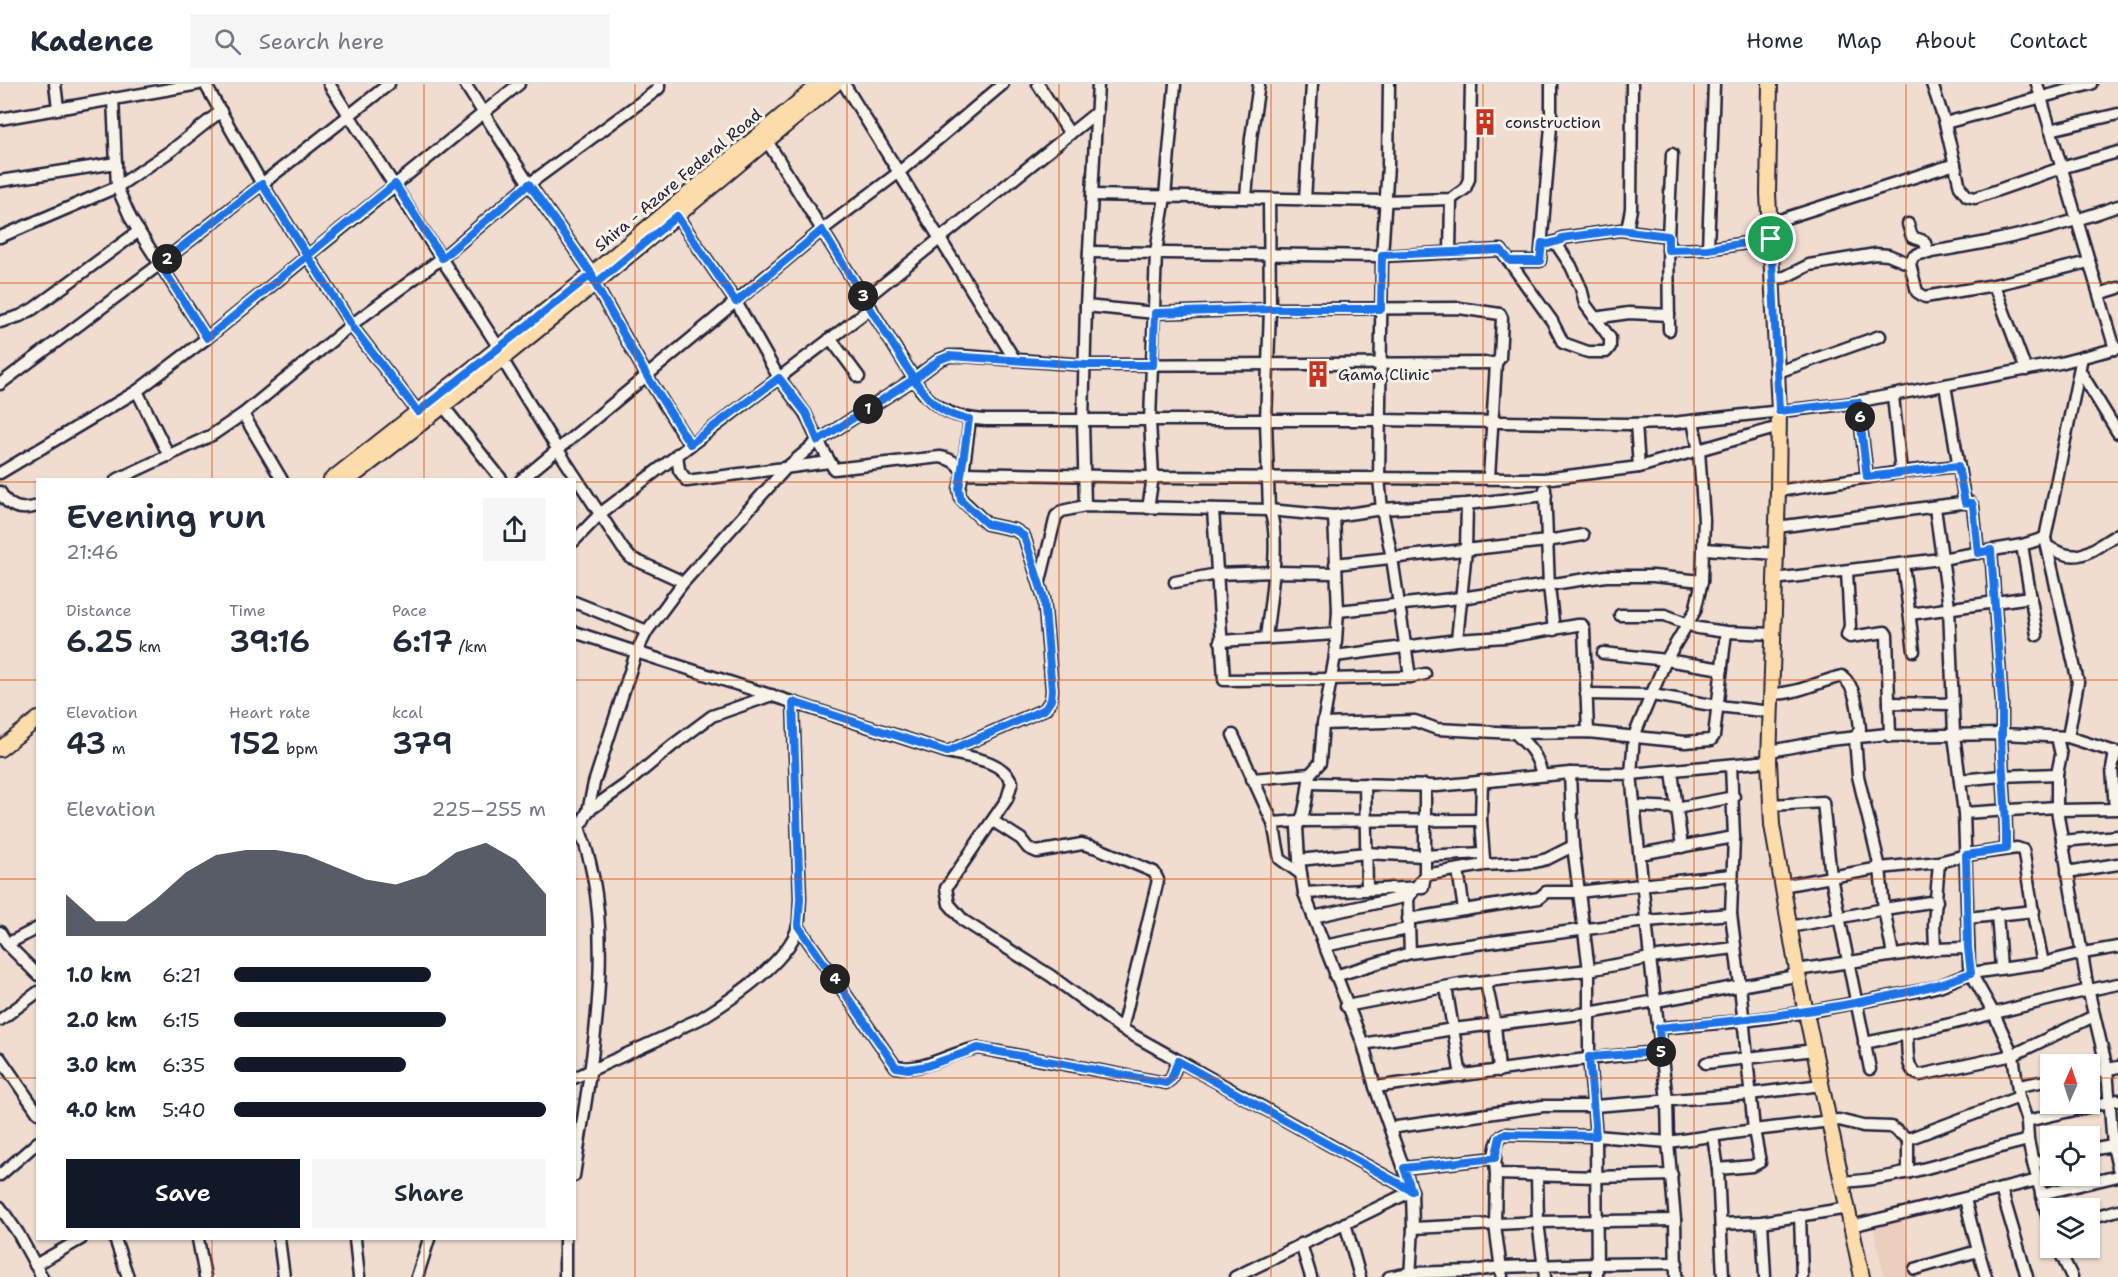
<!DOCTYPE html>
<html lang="en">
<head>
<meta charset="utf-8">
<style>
  :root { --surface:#fff; --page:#f6f6f7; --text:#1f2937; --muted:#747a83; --line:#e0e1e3; --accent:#111827 }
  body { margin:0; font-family:"Shantell Sans",sans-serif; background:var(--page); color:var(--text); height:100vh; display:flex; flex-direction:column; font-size:22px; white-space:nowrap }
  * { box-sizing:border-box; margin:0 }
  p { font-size:20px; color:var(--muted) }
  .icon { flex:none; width:33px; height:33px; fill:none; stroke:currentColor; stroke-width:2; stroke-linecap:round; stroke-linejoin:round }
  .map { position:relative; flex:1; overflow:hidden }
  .details { position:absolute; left:36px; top:394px; width:540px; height:762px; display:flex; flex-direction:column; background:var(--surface); border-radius:0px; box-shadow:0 2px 4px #0004 }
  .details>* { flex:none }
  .needle { width:39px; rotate:3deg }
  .tools { position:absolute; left:2040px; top:970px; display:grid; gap:12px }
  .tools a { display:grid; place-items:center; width:60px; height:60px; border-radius:0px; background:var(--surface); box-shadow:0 2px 4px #0004; font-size:30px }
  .pin { position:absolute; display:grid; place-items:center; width:51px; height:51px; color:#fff; margin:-26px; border:3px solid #fff; border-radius:50%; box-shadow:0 2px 6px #0007 }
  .km { position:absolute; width:30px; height:30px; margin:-15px; border-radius:50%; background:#222; color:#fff; font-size:16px; line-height:30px; text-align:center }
  .round { display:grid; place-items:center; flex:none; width:63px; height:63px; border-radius:0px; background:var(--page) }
  .overview { display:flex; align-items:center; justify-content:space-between; height:102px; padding:0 30px }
  h1 { font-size:33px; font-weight:600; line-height:45px }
  .stats { display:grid; grid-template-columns:repeat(3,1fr); gap:9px; height:102px; padding:6px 30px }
  .stats div { display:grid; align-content:center }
  .stats b { font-size:30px; font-weight:600 }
  .stats small { font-size:16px; font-weight:400 }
  .stats p { font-size:16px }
  .chart { height:168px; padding:12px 30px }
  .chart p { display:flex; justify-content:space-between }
  .chart svg { width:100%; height:108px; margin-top:6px; fill:var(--accent); opacity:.7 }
  .primary-button { display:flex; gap:12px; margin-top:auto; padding:12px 30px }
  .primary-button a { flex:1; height:69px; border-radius:0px; background:var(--accent); color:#fff; font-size:24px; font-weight:600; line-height:69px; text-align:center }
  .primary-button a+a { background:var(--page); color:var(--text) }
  ul { padding:0 30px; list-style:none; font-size:20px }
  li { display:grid; grid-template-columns:96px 72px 1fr; align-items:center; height:45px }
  li i { height:15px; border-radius:8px; background:var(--accent) }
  header { display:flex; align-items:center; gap:36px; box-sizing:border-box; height:84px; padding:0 30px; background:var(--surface); border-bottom:2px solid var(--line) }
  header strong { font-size:28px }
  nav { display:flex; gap:33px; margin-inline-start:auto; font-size:21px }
  .search { width:420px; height:54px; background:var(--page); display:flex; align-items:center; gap:15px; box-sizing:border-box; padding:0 21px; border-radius:0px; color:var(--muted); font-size:22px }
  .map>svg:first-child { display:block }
  .built { fill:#eccebf }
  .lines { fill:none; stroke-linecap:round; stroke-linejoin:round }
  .minor-casing { stroke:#22223b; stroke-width:15 }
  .major-casing { stroke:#22223b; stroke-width:18 }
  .minor { stroke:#f7f3e8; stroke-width:10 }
  .major { stroke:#fddcac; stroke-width:14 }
  .route-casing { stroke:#fff; stroke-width:12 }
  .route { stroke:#1a73e8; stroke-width:8 }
  .grid { fill:none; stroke:#d45411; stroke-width:1.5; stroke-opacity:0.55 }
  .labels { text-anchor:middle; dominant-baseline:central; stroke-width:6; stroke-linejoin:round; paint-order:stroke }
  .poi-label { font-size:16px; fill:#22223b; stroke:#f7f3e8; text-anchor:start }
  .street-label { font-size:16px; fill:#22223b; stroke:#f7f3e8 }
</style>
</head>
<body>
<header>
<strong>Kadence</strong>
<div class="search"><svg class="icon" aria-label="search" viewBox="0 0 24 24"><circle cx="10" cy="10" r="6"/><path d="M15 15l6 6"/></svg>Search here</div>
<nav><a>Home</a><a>Map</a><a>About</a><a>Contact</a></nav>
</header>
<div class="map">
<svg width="2118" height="1193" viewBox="0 0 2118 1193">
  <rect width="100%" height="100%" fill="#f0ddd0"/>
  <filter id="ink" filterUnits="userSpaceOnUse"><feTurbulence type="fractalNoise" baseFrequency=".0167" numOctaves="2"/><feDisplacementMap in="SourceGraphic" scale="12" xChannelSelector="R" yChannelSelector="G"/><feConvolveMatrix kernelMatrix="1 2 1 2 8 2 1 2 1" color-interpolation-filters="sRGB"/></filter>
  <g filter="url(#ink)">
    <!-- built -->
    <polygon class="built" points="1903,1134 1915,1193 1884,1193 1873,1141"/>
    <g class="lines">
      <defs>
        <g id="minor">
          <polyline points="55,0 58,24"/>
          <polyline points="205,0 262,100 354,245 418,328"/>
          <polyline points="329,0 499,264"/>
          <polyline points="465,0 529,100 592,190 595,200 647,292 689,360"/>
          <polyline points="844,0 1015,276"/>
          <polyline points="1038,0 1070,50"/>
          <polyline points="1389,0 1388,81 1382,172 1379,394 1382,425 1392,474 1410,593"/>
          <polyline points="1932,0 1945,39 1960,103 1967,112 1975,114 2061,84 2118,68"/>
          <polyline points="2037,0 2115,265"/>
          <polyline points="113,14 117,103 131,135 207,254"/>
          <polyline points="0,35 199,0"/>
          <polyline points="1945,39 2091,0"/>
          <polyline points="2050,46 2118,30"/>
          <path d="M767,57l154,249c17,22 37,28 64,30h395l247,4 45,-1 173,-19 215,-41 58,-15"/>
          <polyline points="0,97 116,79"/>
          <polyline points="1092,111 1384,117 1451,115 1465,105 1469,95 1471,0"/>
          <polyline points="1246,113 1251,54 1259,0"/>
          <polyline points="1305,116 1312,0"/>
          <path d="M677,132l59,86 43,76 26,35 13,28 16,28 106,-12c11,2 18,6 23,16l7,-54"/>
          <polyline points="1770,139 1955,80"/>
          <polyline points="1908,140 1912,153 1924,157 1929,169"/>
          <polyline points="1627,146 1631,125 1632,0"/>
          <polyline points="0,153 117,103 172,66 221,27"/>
          <polyline points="1549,160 1562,156 1562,154 1620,146 1668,152"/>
          <polyline points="1708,165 1714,0"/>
          <polyline points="1668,166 1708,165 1771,155"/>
          <polyline points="1089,168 1382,172 1501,166 1552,237 1563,259 1588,268 1606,268 1610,263 1610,254 1585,220 1581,204 1571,182 1555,158"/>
          <polyline points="1450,169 1451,115"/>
          <polyline points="1510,177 1540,177 1551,42 1551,0"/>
          <path d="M2089,178l-95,23 -69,12 -8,-5 -7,-28 3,-7 5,-3c68,-10 135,-24 200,-48"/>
          <polyline points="1773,194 1785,193 1809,181 1876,170 1888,171 1910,180"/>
          <polyline points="1994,201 2026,286"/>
          <polyline points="2099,210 2118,204"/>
          <polyline points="865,215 1097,28"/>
          <polyline points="1086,222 1155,229 1270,225 1459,224 1500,230 1502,234 1500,274 1496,279 1489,394"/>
          <polyline points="1594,234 1629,229 1669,231"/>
          <polyline points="0,238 20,232 33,225 139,147"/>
          <polyline points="1669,246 1668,152 1672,70"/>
          <polyline points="830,254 859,293"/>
          <polyline points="502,275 558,366 623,465 631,474 677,495"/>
          <polyline points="2080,287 2118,349"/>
          <polyline points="1778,288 1880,252"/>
          <polyline points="0,300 160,180 389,0"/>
          <polyline points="1945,301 1965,419"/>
          <polyline points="137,307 169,372"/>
          <polyline points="1893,312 1901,388"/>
          <polyline points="1858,318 1867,393"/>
          <polyline points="444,323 502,396"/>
          <polyline points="243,330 282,396"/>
          <polyline points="1636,340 1639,383"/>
          <polyline points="677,370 679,386 687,397 829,378"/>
          <polyline points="0,389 137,307 207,254 519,0"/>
          <polyline points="116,396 212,351 243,330 351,241 442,174 529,100 653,9 659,4 659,0"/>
          <polyline points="521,396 822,146 898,89 1003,0"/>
          <polyline points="1545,405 1549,502 1554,546"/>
          <polyline points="1778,407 1901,388 1958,382"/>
          <path d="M0,408c9,16 20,19 38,14"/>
          <polyline points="1085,422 1083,336 1086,222 1098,0"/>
          <polyline points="1148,424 1153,393 1150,337 1156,168 1165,113 1175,0"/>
          <polyline points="1935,424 1949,523 1954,651 1964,729 1969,881 1971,889 1994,930 2013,971 2019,1013 2027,1037 2028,1056 2033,1079 2050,1142"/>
          <polyline points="1213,425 1224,596 1330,595 1410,593 1425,590"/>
          <polyline points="1334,432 1338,527 1335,572 1323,640 1320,679 1310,690 1306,718 1303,731 1297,743 1299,776 1304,809 1363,960 1375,1003 1412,1107 1413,1144 1410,1193"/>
          <polyline points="1777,443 1969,418 1973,422 1978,469"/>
          <polyline points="574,457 601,429 871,224"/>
          <polyline points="2022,461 2037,551"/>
          <path d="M2047,462c32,20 42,5 71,-12"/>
          <polyline points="1705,465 1776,470"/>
          <polyline points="1991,466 2002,619 2002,651"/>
          <polyline points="1335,480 1547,457 1583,451"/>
          <polyline points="1903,480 1914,567"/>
          <polyline points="1847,488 1850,542 1847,551 1850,553 1885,548 1887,551 1890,652"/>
          <polyline points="1774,495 1941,475 2022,461 2045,454"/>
          <polyline points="1040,497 1056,432 1062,427 1085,422 1269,426 1334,432 1382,425 1467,420 1546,411"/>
          <polyline points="1175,498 1217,490 1274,488 1335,489"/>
          <polyline points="574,518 647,547"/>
          <polyline points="1338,527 1461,514 1606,492 1653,492 1702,497"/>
          <polyline points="1910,530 2031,513"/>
          <polyline points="1620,531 1665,531 1698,544 1726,548 1773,550"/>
          <path d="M574,548l373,120c24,6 53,7 65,30l-5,17 -61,89 3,16 15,17 87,55 71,53 290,162"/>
          <path d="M1266,554c3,-28 16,-105 3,-128l-3,-89 4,-112 -1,-110"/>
          <polyline points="1457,556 1466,466 1467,420"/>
          <polyline points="1220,557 1336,550"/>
          <polyline points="1603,569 1666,576 1722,585"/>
          <polyline points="1335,572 1457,556 1506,553 1577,541 1582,541 1584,545 1588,648"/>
          <polyline points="1586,610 1652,611 1718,622 1771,628"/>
          <path d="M1771,610c26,0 46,-12 71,-18 15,12 16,36 18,53l-5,9 3,38 22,92 4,41 9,46"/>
          <polyline points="1889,619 1952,620"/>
          <polyline points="1323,640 1415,637 1437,645 1515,649 1588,648 1685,658 1711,656 1714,652 1726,548"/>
          <path d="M1515,649c15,14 22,21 27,42"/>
          <path d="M2001,650c1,39 6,77 5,115"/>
          <polyline points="1233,651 1273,739 1280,775 1301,790"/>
          <polyline points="2057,653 2061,671 2057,690 2057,726 2088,905 2107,985 2113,1062 2118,1084"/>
          <polyline points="2068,653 2118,669"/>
          <polyline points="1770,667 1829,656 1888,650 1890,652 2001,650 2068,653 2078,598 2045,454 2082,273"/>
          <polyline points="947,668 1045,625 1051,616 1052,606 1044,514 1024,452 1015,446 987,440 961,415 959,405 963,389 1153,393 1544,395 1639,383 1779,343"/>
          <polyline points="2115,668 2112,685 2115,725"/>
          <polyline points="1672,687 1682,763"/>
          <polyline points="1570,689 1573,762 1589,886 1589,973 1596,1052 1597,1193"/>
          <polyline points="1252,695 1310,690"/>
          <polyline points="1960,696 2002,692 2057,690"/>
          <polyline points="1482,697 1481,736 1484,775"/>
          <polyline points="1309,699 1437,702 1570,689 1631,690 1769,677"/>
          <polyline points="1365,700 1367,805"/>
          <polyline points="1770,721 1823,718 1831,793 1870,985"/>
          <polyline points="1635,722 1676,724 1734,713"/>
          <polyline points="2057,726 2118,725"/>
          <polyline points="588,727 625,701 673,661 712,632 772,611"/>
          <polyline points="1964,729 2057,723"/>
          <path d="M574,733c49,101 16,252 0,359"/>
          <polyline points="993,737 1021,755 1028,764 1037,768 1082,760 1097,764 1154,788 1158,796 1122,945"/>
          <polyline points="1273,739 1298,737 1481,736"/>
          <polyline points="574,755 588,727 594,699 636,569 647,547 682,500 786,384 818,357 914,295 939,276 949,272 963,272 1086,281 1496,279"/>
          <polyline points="2062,757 2118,752"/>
          <polyline points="1640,770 1734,753"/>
          <polyline points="1299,776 1366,769 1423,772 1483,769"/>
          <polyline points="1458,786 1464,826"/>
          <polyline points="2067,788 2118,780"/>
          <polyline points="1782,802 1880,784 1939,778 1966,771 2017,764 2023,766 2024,770 2034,835 2043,879"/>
          <polyline points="1391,804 1408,814 1425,791 1484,781 1535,778 1547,775 1573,762"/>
          <polyline points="1304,809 1423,803 1425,791 1425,701"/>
          <polyline points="1997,830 2001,884"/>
          <polyline points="1313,833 1408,812"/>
          <polyline points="1967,834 2034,827"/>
          <polyline points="1408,835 1539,814 1546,808 1578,808 1731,791"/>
          <path d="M798,842l98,141c30,5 53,-15 82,-19l188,35 5,-4 7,-18"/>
          <polyline points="1790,843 1884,825 1937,817"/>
          <polyline points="0,848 7,860 38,891"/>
          <polyline points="7,860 38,844"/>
          <polyline points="1324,862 1408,845"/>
          <polyline points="1935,865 1934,840 1939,778"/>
          <polyline points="1410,869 1646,837 1731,830"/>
          <polyline points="1335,892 1410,869 1408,814"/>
          <polyline points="1486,899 1495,940 1499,987"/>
          <polyline points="1446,903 1461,992"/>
          <polyline points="1346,922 1460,900 1589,886 1650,874 1735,864"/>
          <polyline points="0,936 38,908"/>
          <polyline points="1659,944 1743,937 1806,928 1923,906 1939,902 1971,889 2043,879 2083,869 2118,863"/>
          <path d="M1907,951c1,13 -2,37 13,40l93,-20 81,-39"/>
          <path d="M1864,959c86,-16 169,-42 254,-59"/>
          <polyline points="1363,960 1453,945 1589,929 1790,893 1797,886 1935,865 1968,864"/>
          <polyline points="0,974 38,1029"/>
          <polyline points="1706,979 1814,966"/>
          <polyline points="2090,989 2118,983"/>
          <path d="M574,994l101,-46c8,-8 19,-9 28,-15 29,-18 87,-57 95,-91 2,-8 1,-19 2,-27l-7,-197"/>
          <polyline points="2019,1002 2050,996"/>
          <path d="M1375,1003c95,-12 190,-28 286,-35"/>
          <polyline points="2027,1037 2118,1016"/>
          <polyline points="1390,1044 1543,1022 1594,1022 1750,1010 1821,1001"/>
          <polyline points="1713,1052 1718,1085 1723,1193"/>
          <polyline points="1908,1055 2019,1013"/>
          <polyline points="1908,1055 1908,1089"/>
          <polyline points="2090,1066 2118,1061"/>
          <polyline points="2033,1079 2050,1075"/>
          <polyline points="1404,1084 1495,1074"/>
          <polyline points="1718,1085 1752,1082 1760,1078 1754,1046 1740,901 1731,830 1734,753 1731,681"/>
          <polyline points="1496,1090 1495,1141 1502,1193"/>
          <polyline points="0,1091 38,1058"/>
          <polyline points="1537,1091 1538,1138 1545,1193"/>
          <path d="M1672,1091l-76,2 -100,-3c-1,-13 -4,-31 8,-40l92,2 72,6 86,-12 85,-10 24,6 28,1 17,12"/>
          <path d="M1842,1098c64,-3 124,-27 186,-42"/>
          <polyline points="2001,1105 2027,1193"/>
          <polyline points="2041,1110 2118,1092"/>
          <polyline points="1965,1115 1976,1159 1986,1193"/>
          <polyline points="0,1123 18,1149 42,1193"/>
          <polyline points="1800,1131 1802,1193"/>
          <polyline points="2090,1134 2118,1126"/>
          <polyline points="1762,1138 1765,1193"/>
          <polyline points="1345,1139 1360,1193"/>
          <polyline points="1721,1140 1762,1138 1848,1124"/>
          <polyline points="1851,1142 2038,1096"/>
          <polyline points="1413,1144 1538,1138 1675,1136"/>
          <polyline points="115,1155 128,1193"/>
          <polyline points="198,1155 205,1193"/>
          <polyline points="279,1155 284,1193"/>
          <polyline points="355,1155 359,1193"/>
          <polyline points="1301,1160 1311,1193"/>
          <polyline points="2058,1164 2072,1193"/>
          <polyline points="35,1181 81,1155"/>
          <polyline points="1915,1185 1978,1167"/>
          <polyline points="417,1193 429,1155"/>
          <polyline points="565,1193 565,1155"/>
          <polyline points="1235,1193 1412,1107"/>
          <polyline points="1389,1193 1410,1189 1473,1187 1500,1183 1597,1180 1677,1179"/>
          <polyline points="1676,1193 1675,1136 1668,1058 1667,1016 1650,874 1631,690 1634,652 1666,576 1695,527 1702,497 1704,436 1699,367 1693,337"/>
        </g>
        <g id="major">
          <polyline points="1770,0 1768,109 1779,327 1778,407 1769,677 1772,741 1797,886 1862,1193"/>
          <polyline points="331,396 592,190 820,0"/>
          <path d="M348,396c166,-127 326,-262 487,-396"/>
          <polyline points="0,665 38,635"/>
        </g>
      </defs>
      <!-- minor casing -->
      <use href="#minor" class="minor-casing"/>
      <!-- major casing -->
      <use href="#major" class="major-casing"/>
      <!-- minor -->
      <use href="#minor" class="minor"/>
      <!-- major -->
      <use href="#major" class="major"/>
    </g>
  </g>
  <g class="lines" filter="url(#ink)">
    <defs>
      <path id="route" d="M1771,155l-63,10 -40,1v-14l-48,-6 -58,8v2l-14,4 -6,-1 -2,18h-30l-9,-11 -119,5 -1,54h-111l-115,4 -2,52h-67l-137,-9 -10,4 -25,19 -96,62 -12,-28 -27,-35 -89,66 -43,-68 -52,-92 -3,-10 -174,138 -64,-83 -92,-145 -102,80 47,74 188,-154 47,74 87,-74 63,90 3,10 82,-68 59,86 86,-72 92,149c14,22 29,37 55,40l-10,70 2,11 26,24 28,6 9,6 20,62 8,92 -1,10 -6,9 -98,43 -154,-50 7,197 -2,27 98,141 12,2 19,-3 51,-18 188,35 5,-4 7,-18 234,130 -8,-23 91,-10 5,-21 4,-3 92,2 -7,-79 72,-5 -2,-24c68,-6 134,-13 201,-26 41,-8 73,-14 111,-29l-3,-25 -2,-93 40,-6c1,-38 -4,-76 -5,-115l1,1v-32l-11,-153 -13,3 -5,-47 -1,-3h-7l-7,-37 -91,11 -9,-75 -79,9 -8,-172"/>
    </defs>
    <!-- route casing -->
    <use href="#route" class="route-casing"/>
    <!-- route -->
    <use href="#route" class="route"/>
  </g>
  <!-- grid -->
  <path class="grid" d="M212,0v396M424,0v396M635,0v1193M847,0v1193M1059,0v1193M1271,0v1193M1483,0v1193M1694,0v1193M1906,0v1193M0,199h2118M0,398h38M574,398h1544M0,596h38M574,596h1544M0,795h38M574,795h1544M0,994h38M574,994h1476M2090,994h28M212,1155v38M424,1155v38"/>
  <!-- icons -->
  <defs>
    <symbol id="building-bare" viewBox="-9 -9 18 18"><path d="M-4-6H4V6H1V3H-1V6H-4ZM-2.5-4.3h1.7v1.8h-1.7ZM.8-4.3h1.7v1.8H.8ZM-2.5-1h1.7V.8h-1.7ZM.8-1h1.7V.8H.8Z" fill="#c8321e" stroke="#f7f3e8" stroke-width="2.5" paint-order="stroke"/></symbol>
  </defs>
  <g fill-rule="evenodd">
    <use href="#building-bare" x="1466" y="19" width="38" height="38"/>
    <use href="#building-bare" x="1299" y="271" width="38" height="38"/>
  </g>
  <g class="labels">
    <!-- poi labels -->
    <g class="poi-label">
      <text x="1505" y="38">construction</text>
      <text x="1338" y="290">Gama Clinic</text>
    </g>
    <!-- street labels -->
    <g class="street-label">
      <text transform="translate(678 96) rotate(-40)">Shira - Azare Federal Road</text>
    </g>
  </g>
</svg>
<div class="tools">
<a><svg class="needle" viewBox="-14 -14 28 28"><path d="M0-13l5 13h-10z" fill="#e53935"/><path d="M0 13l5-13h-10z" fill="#747a83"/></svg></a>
<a><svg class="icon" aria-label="locate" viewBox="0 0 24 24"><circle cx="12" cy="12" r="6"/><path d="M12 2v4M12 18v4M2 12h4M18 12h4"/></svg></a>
<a><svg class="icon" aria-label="layers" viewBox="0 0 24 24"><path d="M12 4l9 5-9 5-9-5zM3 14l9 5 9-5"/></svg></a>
</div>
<div class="pin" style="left:1771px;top:155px;background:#1e9e55"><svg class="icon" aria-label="arrive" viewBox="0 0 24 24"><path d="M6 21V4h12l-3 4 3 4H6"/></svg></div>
<b class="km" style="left:868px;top:325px">1</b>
<b class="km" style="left:167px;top:175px">2</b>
<b class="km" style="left:863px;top:212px">3</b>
<b class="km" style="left:835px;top:895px">4</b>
<b class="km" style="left:1661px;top:968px">5</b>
<b class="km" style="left:1860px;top:333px">6</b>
<section class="details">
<div class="overview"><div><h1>Evening run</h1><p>21:46</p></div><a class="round"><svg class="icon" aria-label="share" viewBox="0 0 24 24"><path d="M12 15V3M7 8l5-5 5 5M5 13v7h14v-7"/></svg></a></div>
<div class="stats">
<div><p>Distance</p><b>6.25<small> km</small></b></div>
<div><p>Time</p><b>39:16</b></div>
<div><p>Pace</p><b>6:17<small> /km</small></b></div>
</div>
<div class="stats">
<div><p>Elevation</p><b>43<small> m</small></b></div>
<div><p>Heart rate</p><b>152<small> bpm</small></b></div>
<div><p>kcal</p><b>379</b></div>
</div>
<div class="chart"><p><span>Elevation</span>225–255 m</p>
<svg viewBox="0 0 160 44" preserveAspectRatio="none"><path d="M0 44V27L10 38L20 38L30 29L40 18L50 11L60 9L70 9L80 11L90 16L100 21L110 23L120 19L130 10L140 6L150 13L160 27V44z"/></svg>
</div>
<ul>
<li><b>1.0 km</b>6:21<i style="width:63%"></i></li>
<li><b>2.0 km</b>6:15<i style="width:68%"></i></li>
<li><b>3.0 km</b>6:35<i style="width:55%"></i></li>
<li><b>4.0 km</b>5:40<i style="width:100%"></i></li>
</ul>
<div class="primary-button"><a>Save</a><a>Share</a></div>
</section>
</div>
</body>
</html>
